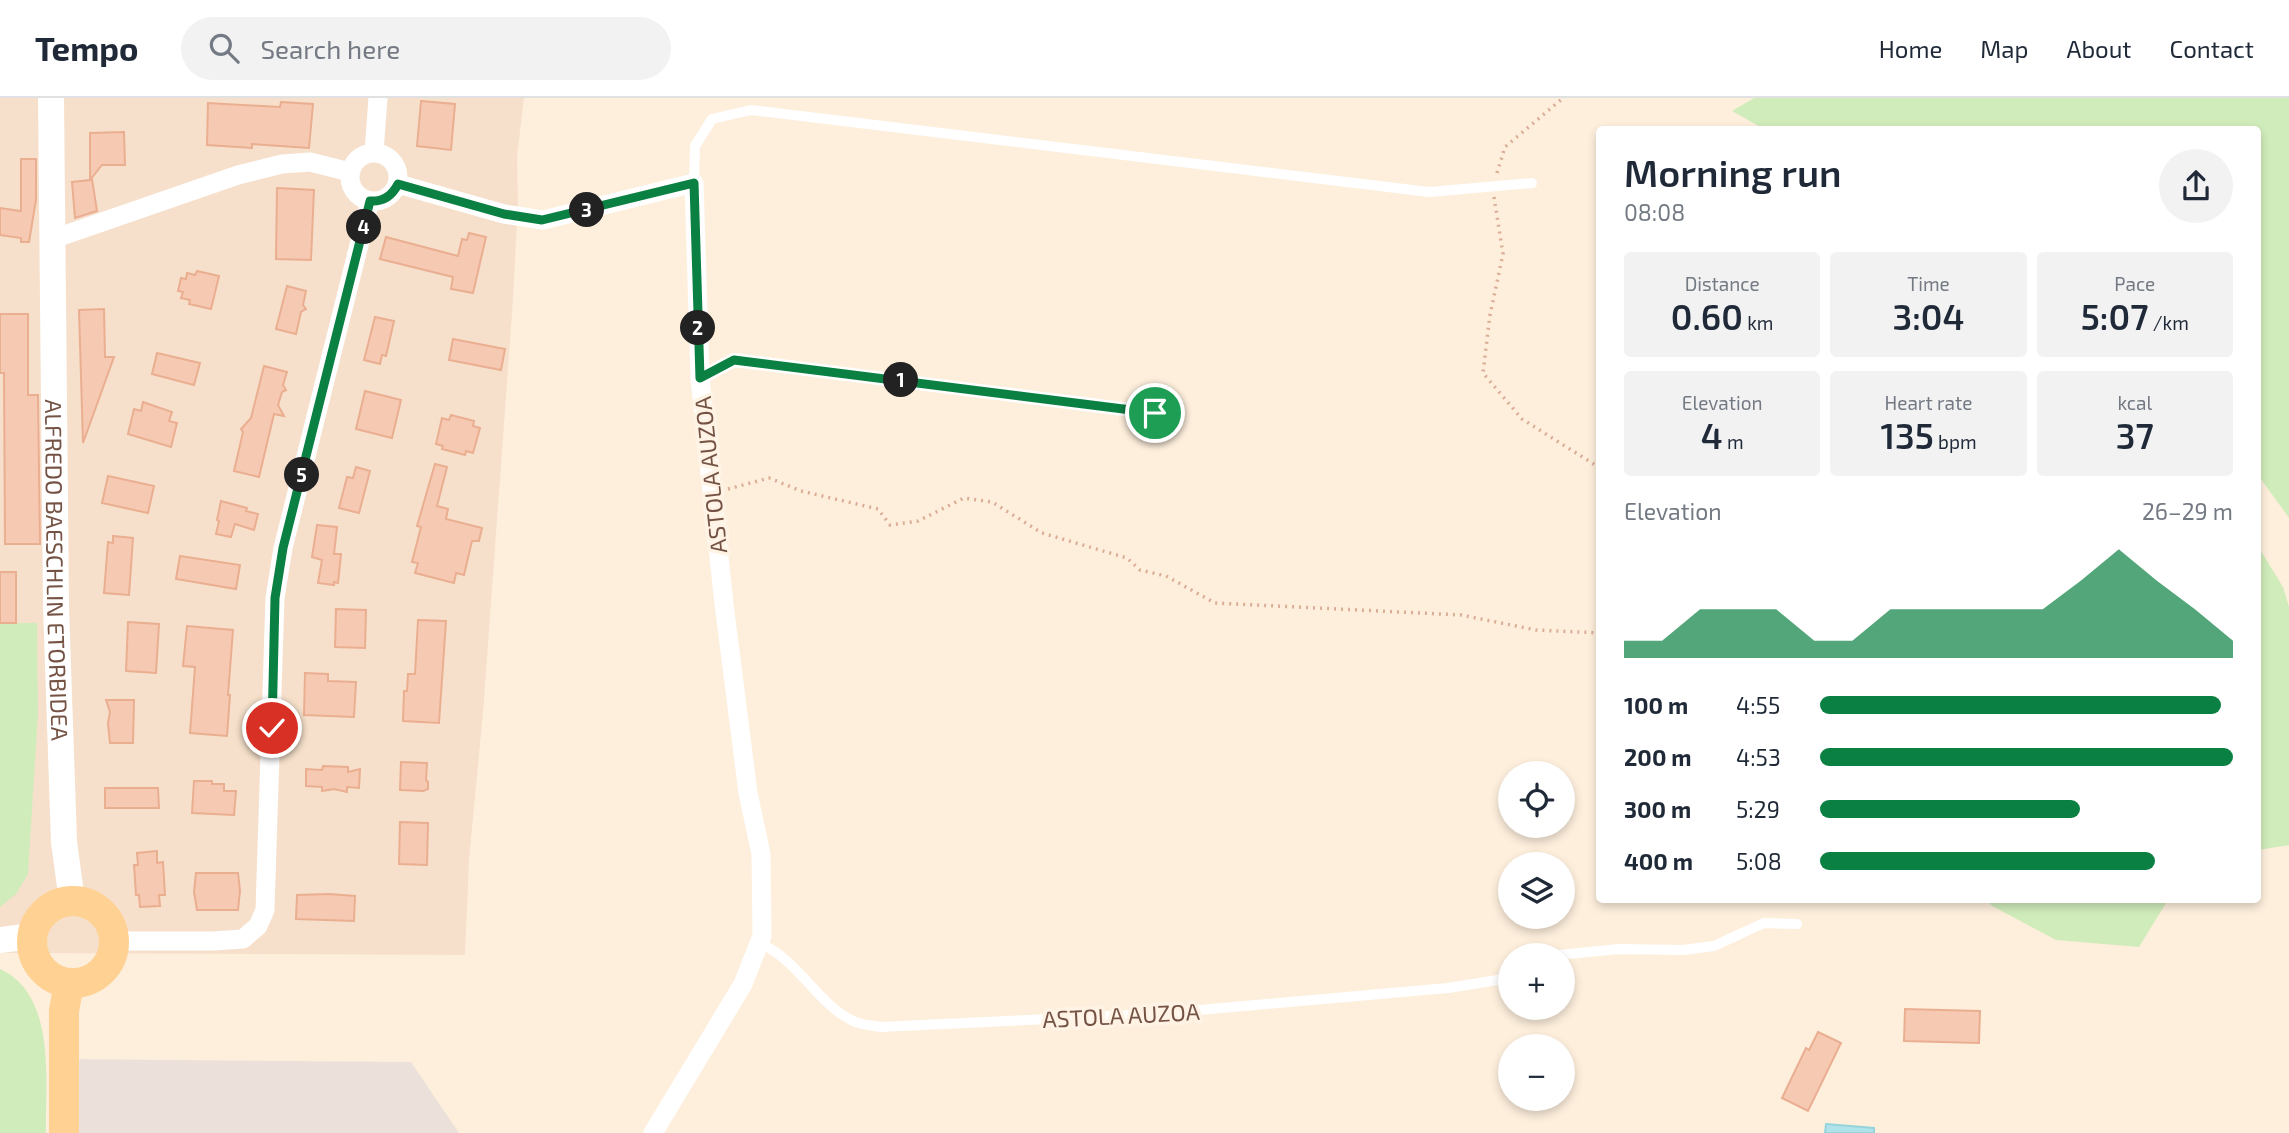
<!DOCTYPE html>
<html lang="en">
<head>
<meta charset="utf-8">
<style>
  :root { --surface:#fff; --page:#f2f2f3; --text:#1f2937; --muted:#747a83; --line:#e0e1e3; --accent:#0b8043 }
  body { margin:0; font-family:"Exo 2",sans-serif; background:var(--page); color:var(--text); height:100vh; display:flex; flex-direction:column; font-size:26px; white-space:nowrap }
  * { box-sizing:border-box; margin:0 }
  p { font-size:23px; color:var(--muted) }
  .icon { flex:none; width:38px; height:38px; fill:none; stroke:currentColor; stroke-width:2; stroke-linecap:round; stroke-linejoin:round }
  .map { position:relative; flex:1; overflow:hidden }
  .panel { position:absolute; left:1596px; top:28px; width:665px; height:777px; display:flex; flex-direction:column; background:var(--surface); border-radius:7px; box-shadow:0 4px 10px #0003 }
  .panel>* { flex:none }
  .controls { position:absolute; left:1498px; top:663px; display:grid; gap:14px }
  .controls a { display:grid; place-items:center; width:77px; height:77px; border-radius:50%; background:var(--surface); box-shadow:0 4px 10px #0003; font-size:35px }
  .pin { position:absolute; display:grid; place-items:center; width:60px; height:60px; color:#fff; margin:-30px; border:4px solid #fff; border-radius:50%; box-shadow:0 2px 7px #0007 }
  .km { position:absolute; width:35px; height:35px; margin:-18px; border-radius:50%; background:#222; color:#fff; font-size:19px; line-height:35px; text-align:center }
  .round { display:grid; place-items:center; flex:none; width:74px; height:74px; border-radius:37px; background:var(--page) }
  .headline { display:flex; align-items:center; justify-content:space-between; height:119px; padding:0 28px }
  h1 { font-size:38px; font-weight:600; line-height:52px }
  .stats { display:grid; grid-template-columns:repeat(3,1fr); gap:10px; height:119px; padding:7px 28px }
  .stats div { display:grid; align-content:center; border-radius:7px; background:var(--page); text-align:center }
  .stats b { font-size:35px; font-weight:600 }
  .stats small { font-size:19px; font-weight:400 }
  .stats p { font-size:19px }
  .chart { height:196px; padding:14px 28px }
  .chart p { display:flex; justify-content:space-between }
  .chart svg { width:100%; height:126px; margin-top:7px; fill:var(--accent); opacity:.7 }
  ul { padding:0 28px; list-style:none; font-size:23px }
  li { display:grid; grid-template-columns:112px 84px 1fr; align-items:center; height:52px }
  li i { height:18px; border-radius:9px; background:var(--accent) }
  header { display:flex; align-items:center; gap:42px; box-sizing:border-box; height:98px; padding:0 35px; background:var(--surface); border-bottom:2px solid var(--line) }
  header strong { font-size:33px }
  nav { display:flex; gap:38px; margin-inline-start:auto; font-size:24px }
  .search { width:490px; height:63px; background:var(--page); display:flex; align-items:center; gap:18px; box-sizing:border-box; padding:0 24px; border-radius:38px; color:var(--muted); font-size:26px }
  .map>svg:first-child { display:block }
  .residential { fill:#f6e0cb }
  .industrial { fill:#ebe1da }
  .green { fill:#d1ecbb }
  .water { fill:#b0e3e9; stroke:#96d4db; stroke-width:2 }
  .building { fill:#f6c9b2; stroke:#eaae91; stroke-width:2 }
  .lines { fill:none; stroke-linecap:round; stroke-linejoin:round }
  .path { stroke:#daad96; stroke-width:3.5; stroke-dasharray:2 5; stroke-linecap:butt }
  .lane { stroke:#fff; stroke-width:10 }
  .street { stroke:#fff; stroke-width:19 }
  .secondary { stroke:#fff; stroke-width:26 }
  .primary { stroke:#ffd193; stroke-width:30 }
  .route-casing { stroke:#fff; stroke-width:14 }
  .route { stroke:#0b8043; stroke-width:9 }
  .labels { text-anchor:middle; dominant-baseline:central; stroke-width:7; stroke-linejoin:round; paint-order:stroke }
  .street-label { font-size:23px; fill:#755344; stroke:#fff3e5 }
</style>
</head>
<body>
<header>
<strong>Tempo</strong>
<div class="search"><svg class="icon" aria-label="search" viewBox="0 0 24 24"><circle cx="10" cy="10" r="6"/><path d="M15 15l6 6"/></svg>Search here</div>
<nav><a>Home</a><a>Map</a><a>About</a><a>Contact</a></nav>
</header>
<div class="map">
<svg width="2289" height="1035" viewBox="0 0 2289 1035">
  <rect width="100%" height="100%" fill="#feefdd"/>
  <!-- residential -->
  <polygon class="residential" points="0,0 524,0 517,59 518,104 513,202 483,615 469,762 465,857 0,855"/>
  <!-- industrial -->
  <polygon class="industrial" points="64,961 411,964 459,1035 64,1035"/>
  <!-- green -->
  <g class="green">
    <polygon points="1754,0 2289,0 2289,420 2258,377 2258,32 1764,31 1732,13"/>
    <polygon points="2258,448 2283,489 2289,509 2289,747 2258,752"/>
    <polygon points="0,525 37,525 38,616 28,776 16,796 0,809"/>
    <polygon points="1987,802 1986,802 2168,802 2139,849 2056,842 1992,808"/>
    <path d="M0,871c57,26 45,112 46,164h-46z"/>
  </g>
  <!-- water -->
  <polygon class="water" points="1826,1026 1874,1030 1874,1035 1825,1035"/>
  <!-- building -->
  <g class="building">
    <polygon points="421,3 455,6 451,52 417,48"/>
    <polygon points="281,4 313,6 309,50 252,46 252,50 207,47 208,5 280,9"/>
    <polygon points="124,34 125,67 102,67 90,82 92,81 97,113 75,120 72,84 90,82 90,35"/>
    <polygon points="21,61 36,61 36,102 29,144 21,144 21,140 0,137 0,110 21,113"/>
    <polygon points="277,90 314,92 311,162 276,161"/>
    <polygon points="469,135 486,139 473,195 451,191 453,179 380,161 386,139 458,158 462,141 467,142"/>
    <polygon points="197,173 219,178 211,211 189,206 190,202 181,200 183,194 178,193 181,180 186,181 187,175 195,177"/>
    <polygon points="287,188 306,193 303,207 306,211 301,214 296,236 276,231"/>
    <polygon points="104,211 105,259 114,259 83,345 79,212"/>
    <polygon points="0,216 28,216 28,297 38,297 40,446 5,446 4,275 0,275"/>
    <polygon points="375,219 394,223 386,258 382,257 380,266 364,262"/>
    <polygon points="453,241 505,251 501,272 449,262"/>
    <polygon points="157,255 200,265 194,287 152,276"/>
    <polygon points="264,268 287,274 283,287 286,292 282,294 278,307 284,318 274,316 259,379 234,373 243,334 241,331 251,320"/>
    <polygon points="365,293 401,302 392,340 356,331"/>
    <polygon points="143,304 172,314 169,323 177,325 171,349 128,336 134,311 141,313"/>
    <polygon points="451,317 474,323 473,328 480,330 473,355 466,353 465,357 442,351 443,348 436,346 442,320 449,322"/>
    <polygon points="435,366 447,369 437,408 448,411 446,421 482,430 479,443 472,443 464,477 456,475 454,485 415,475 418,465 412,464 421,429 417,428"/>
    <polygon points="356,369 370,373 359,415 339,410 347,379 353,380"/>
    <polygon points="108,378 154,388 148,415 102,405"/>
    <polygon points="221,403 247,410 246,413 258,416 254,432 235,426 231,439 216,436 219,423 217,422"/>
    <polygon points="317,427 337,429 334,456 341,456 338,485 334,484 334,487 318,485 322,462 312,459"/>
    <polygon points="113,438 133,440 129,497 104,495 108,444 113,445"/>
    <polygon points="180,458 240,467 236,491 176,481"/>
    <rect x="0" y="474" width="16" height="51"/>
    <polygon points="336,511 366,512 365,550 335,549"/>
    <polygon points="418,522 446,523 439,625 403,623 404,593 407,593 408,576 415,576"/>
    <polygon points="128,524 159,526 156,575 126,573"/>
    <polygon points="187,528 233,532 228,597 230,597 227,638 190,635 195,569 183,568"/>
    <polygon points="305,575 328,576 328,583 356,584 354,619 304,617"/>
    <polygon points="106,602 134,602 133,645 110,645 108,625 110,614"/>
    <polygon points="401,664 427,665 426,682 428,684 428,691 423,693 400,692"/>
    <polygon points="323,668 348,669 348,674 360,671 359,690 347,689 347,694 334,691 322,693 322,689 306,688 306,671 322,672"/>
    <polygon points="194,683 212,683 212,686 224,686 224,693 236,693 234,717 192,715"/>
    <polygon points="105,690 158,690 159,710 105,710"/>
    <polygon points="400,724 428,725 427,767 399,766"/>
    <polygon points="157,753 157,765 163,764 165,797 159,797 160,808 140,809 139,797 136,797 134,767 138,767 137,755"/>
    <polygon points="196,775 238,775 240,793 238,812 197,812 194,794"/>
    <polygon points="329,796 355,798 354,823 296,821 297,797"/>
    <polygon points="1905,911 1980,913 1979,945 1904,943"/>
    <polygon points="1818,934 1841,945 1808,1013 1782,1000 1806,950 1809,952"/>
  </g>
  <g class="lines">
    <!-- path -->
    <g class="path">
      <polyline points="1497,75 1505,49 1563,0"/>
      <polyline points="1494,99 1503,156 1490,217 1483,275 1522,321 1600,370"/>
      <polyline points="717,271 734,262 1155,315"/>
      <polyline points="728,391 769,380 801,393 878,411 890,427 918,423 964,400 992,404 1042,435 1127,460 1140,472 1166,478 1215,505 1461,517 1536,532 1600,535"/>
    </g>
    <!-- lane -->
    <g class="lane">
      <polyline points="694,85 695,48 712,21 751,12 1429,94 1532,85"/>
      <path d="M759,845c39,16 57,60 94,78 7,4 18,4 27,6l274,-13 294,-26 62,-10"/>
      <polyline points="1548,858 1619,851 1683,852 1714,848 1764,825 1797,826"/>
    </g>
    <!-- street -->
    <g class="street">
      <polyline points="374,54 378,0"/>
      <circle cx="374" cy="79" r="24"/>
      <polyline points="398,86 504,116 543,122 694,85 700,280 724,506 748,695 761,756 762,838 743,886 653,1035"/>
      <polyline points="53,141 238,77 282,66 310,64 350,74"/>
      <polyline points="114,843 213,843 243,841 258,828 265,812 275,500 283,450 370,103"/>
    </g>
    <!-- secondary -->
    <g class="secondary">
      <path id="s1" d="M51,0l5,508 8,236 8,59"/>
      <polyline points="0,842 32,838"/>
    </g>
    <!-- primary -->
    <g class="primary">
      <circle cx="73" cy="844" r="41"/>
      <polyline points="64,1035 64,913 69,885"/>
    </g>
  </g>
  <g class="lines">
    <defs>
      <path id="route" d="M272,630l3,-130 8,-50 87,-347c13,1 22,-5 28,-17l106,30 38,6 152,-37 6,195 34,-18 421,53"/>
    </defs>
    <!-- route casing -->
    <use href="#route" class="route-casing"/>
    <!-- route -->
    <use href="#route" class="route"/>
  </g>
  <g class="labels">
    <!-- street labels -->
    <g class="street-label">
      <text transform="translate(710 377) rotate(-96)">ASTOLA AUZOA</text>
      <text stroke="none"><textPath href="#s1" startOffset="472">ALFREDO BAESCHLIN ETORBIDEA</textPath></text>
      <text transform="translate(1121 917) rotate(-3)">ASTOLA AUZOA</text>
    </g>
  </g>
</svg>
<div class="controls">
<a><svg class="icon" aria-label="locate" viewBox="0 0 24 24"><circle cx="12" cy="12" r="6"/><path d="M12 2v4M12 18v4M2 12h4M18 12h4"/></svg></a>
<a><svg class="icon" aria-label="layers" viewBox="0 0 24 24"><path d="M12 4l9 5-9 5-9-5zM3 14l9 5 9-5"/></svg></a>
<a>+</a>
<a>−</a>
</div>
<div class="pin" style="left:1155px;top:315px;background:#1e9e55"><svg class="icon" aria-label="arrive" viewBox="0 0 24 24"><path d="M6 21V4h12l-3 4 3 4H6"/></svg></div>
<div class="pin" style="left:272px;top:630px;background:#d93025"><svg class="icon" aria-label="check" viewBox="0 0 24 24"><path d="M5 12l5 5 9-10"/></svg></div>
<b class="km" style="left:901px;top:282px">1</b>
<b class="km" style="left:698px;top:230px">2</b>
<b class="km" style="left:587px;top:112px">3</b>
<b class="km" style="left:364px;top:129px">4</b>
<b class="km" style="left:302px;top:377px">5</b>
<section class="panel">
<div class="headline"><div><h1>Morning run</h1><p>08:08</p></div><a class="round"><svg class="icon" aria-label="share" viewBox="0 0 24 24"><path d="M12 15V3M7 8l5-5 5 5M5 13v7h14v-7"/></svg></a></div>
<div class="stats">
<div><p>Distance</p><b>0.60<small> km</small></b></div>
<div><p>Time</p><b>3:04</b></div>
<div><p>Pace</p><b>5:07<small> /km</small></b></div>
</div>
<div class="stats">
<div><p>Elevation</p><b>4<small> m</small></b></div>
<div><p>Heart rate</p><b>135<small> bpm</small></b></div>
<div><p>kcal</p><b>37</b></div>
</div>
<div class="chart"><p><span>Elevation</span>26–29 m</p>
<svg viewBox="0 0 160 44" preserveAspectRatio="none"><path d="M0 44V38L10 38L20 27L30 27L40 27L50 38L60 38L70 27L80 27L90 27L100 27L110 27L120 17L130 6L140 17L150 27L160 38V44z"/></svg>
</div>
<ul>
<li><b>100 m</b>4:55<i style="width:97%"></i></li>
<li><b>200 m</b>4:53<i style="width:100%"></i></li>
<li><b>300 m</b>5:29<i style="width:63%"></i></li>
<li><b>400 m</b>5:08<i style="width:81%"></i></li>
</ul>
</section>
</div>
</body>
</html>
